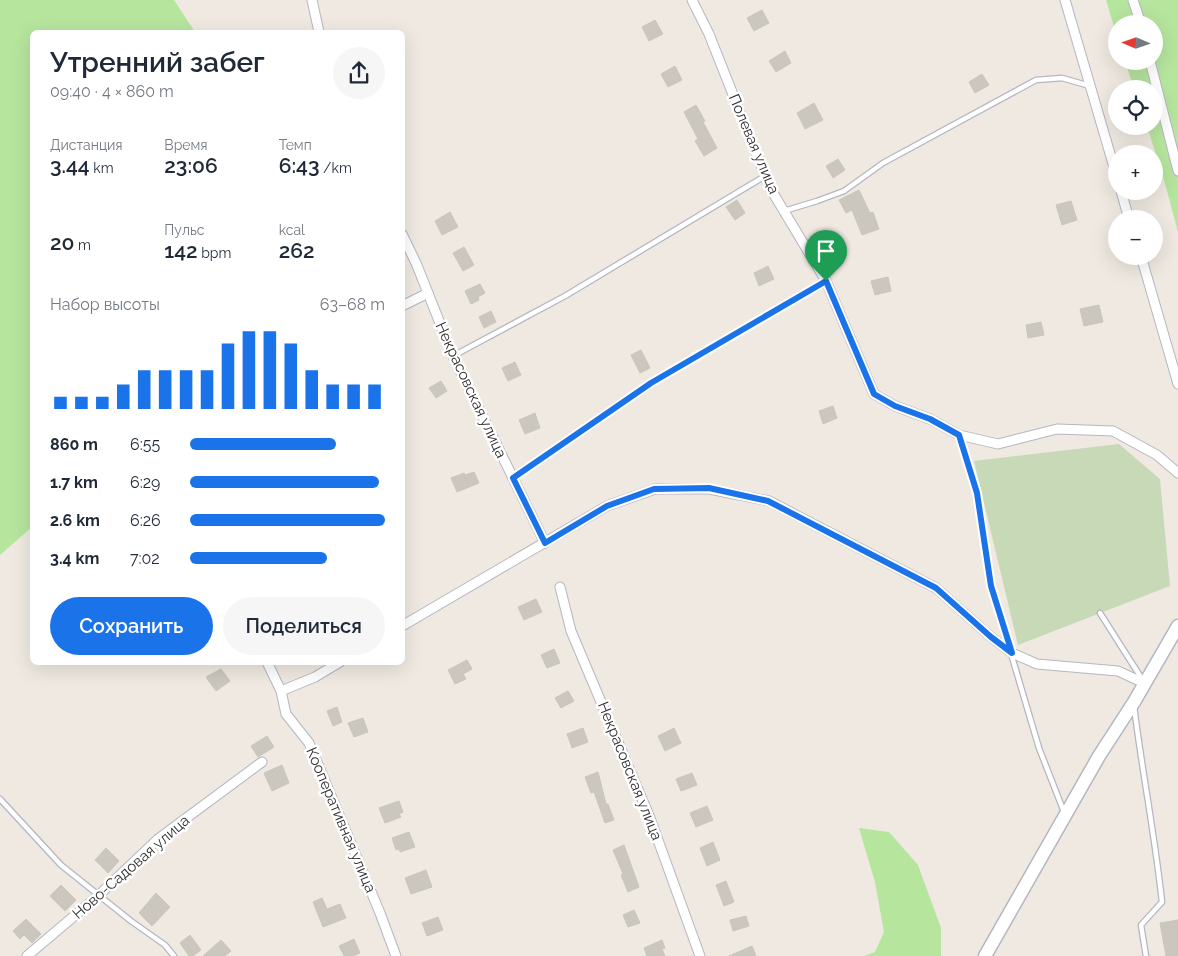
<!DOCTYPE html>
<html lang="ru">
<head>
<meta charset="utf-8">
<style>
  :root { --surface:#fff; --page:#f6f6f7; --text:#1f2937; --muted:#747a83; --accent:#1a73e8 }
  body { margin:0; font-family:Raleway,sans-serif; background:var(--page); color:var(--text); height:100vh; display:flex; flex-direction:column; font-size:19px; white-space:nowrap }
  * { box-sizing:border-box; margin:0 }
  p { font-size:16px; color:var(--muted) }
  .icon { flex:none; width:28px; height:28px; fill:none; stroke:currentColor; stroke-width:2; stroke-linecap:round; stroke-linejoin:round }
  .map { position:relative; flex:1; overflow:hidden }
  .side { position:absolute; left:30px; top:30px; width:375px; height:635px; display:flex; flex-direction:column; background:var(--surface); border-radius:8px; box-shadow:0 5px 20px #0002 }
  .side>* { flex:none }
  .needle { width:32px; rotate:272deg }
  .fabs { position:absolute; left:1108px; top:15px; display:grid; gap:10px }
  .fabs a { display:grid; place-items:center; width:55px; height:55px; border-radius:50%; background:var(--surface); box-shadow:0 5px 20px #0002; font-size:25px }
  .pin { position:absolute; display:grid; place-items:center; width:42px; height:42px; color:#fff; margin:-51px -21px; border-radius:50% 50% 50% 0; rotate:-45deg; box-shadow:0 0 5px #0007 }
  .pin .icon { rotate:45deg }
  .round { display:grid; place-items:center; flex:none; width:52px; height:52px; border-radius:26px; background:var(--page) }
  .headline { display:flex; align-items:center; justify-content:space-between; height:85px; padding:0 20px }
  h1 { font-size:28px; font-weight:600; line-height:38px }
  .metrics { display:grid; grid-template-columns:repeat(3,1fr); gap:8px; height:85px; padding:5px 20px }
  .metrics div { display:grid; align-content:center }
  .metrics b { font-size:21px; font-weight:600 }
  .metrics small { font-size:14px; font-weight:400 }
  .metrics p { font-size:14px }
  .chart { height:140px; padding:10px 20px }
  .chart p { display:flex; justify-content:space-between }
  .chart svg { width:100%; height:90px; margin-top:5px; stroke:var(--accent); stroke-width:6 }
  .action { display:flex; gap:10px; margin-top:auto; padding:10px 20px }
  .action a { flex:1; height:58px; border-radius:30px; background:var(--accent); color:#fff; font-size:20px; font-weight:600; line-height:58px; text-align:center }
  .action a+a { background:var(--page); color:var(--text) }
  ul { padding:0 20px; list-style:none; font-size:16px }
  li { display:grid; grid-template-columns:80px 60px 1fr; align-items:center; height:38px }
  li i { height:12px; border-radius:6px; background:var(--accent) }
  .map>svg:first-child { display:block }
  .green { fill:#b6e59e }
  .cemetery { fill:#c8d9b8 }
  .building { fill:#cbc7bf; stroke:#cbc5ba }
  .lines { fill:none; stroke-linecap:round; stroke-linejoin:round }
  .lane-casing { stroke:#b4b7c1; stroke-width:7 }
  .street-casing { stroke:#b4b7c1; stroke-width:11 }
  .secondary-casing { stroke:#b4b7c1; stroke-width:15 }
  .lane { stroke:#fff; stroke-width:4.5 }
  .street { stroke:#fff; stroke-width:9 }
  .secondary { stroke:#fff; stroke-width:12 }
  .route-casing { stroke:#fff; stroke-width:10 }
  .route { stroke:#1a73e8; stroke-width:6 }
  .labels { text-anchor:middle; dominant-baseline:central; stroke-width:5; stroke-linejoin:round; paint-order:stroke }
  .street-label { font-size:15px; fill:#2e2e2e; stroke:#fff }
</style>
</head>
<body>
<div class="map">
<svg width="1178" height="956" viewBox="0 0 1178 956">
  <rect width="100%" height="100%" fill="#efe9e1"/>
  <!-- green -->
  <g class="green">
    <polygon points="0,0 174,0 195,32 32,32 32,527 0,555"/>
    <polygon points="1106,0 1178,0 1178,232 1164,180 1147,126 1154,126 1154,89 1134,89 1125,61 1154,61 1154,24 1116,24 1116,33"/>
    <polygon points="859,828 889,832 918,865 941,928 941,956 864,956 875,952 884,932 875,882"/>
  </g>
  <!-- cemetery -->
  <polygon class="cemetery" points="1119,444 1160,479 1170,586 1018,645 974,461"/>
  <!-- building -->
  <g class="building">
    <polygon points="762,10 769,23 754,31 747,18"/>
    <polygon points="655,20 663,34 649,41 642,27"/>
    <polygon points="785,51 791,63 776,72 769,61"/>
    <polygon points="675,66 682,80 668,87 661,74"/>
    <polygon points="982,74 989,85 975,93 969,82"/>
    <polygon points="814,103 823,120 805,129 797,113"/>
    <polygon points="696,105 705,121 703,122 717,148 704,156 695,141 698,139 684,112"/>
    <polygon points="838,159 845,170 833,178 826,166"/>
    <polygon points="859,190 870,213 873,212 879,229 862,235 852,210 846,213 839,200"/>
    <polygon points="737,200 745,213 735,220 726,207"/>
    <polygon points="1071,201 1077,220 1062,225 1056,205"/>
    <polygon points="450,212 458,227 442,235 435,221"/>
    <polygon points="464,247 474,265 463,271 453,253"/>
    <polygon points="768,266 774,279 759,286 754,273"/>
    <polygon points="888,277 891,291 875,295 871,281"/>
    <polygon points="480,284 485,293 478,297 479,300 471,304 465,291"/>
    <polygon points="1099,305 1103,322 1084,326 1080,309"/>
    <polygon points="491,311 496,322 484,328 479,317"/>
    <polygon points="1041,322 1044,335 1028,338 1026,325"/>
    <polygon points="641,350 650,368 640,373 631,355"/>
    <polygon points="515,362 521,375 508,381 502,368"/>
    <polygon points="441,381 447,391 436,398 429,388"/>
    <polygon points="833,406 837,418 823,424 819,411"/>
    <polygon points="535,413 540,428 525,434 519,420"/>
    <polygon points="474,472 479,483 457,492 451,478 464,473 465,475"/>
    <polygon points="536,599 542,612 524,620 518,607"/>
    <polygon points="554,649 560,663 547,668 541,655"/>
    <polygon points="467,660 472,669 463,674 466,679 455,684 448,670"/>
    <polygon points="221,669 230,681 216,691 206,677"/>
    <polygon points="568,691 574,701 561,708 555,698"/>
    <polygon points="337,707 342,722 333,726 327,711"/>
    <polygon points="363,718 368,732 354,737 348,723"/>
    <polygon points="583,728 588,742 572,748 567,734"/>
    <polygon points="674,728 681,743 665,751 658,736"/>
    <polygon points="267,736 274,747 258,757 251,746"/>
    <polygon points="282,765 289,783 272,791 264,773"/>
    <polygon points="598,772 606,804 608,804 614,820 605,823 594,792 591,793 585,777"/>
    <polygon points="692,773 697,785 681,791 676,779"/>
    <polygon points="399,801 403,812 399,814 401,817 385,823 379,808"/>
    <polygon points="707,806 713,820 696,827 690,813"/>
    <polygon points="409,832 415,847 400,852 399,849 396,850 392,838"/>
    <polygon points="713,842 720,860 707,866 700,848"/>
    <polygon points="624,845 639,887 628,892 621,875 623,874 613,850"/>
    <polygon points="106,848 119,861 108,873 95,860"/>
    <polygon points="426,870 432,887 411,894 405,878"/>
    <polygon points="726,881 734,902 724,906 716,885"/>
    <polygon points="61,885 76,900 65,911 50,896"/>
    <polygon points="156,893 170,907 152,926 139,913"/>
    <polygon points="322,898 327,909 340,904 346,918 323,927 313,902"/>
    <polygon points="634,910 640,923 628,927 623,915"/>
    <polygon points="746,916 749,926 733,931 730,920"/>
    <polygon points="438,917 443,930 427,936 422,923"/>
    <polygon points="26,919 41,934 32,943 24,935 20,939 13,931"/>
    <polygon points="1178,920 1178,956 1166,956 1160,923"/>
    <polygon points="190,935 201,950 193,956 189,956 180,943"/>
    <polygon points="354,939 360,953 353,956 344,956 339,946"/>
    <polygon points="221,940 231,951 225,956 203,956"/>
    <polygon points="662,940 665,948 662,949 665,956 647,956 644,948"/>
    <polygon points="752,946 756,956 729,956"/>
  </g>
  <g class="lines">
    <defs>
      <g id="lane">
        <polyline points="784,211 817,201 844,191 883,163 1036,80 1062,78 1090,86"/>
        <polyline points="453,356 565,296 765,176"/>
        <polyline points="959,435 977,493 991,586 1039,748 1064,812"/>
        <polyline points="513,478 651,383 826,281"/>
        <polyline points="1100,613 1142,679"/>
        <path d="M1134,706c8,65 21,130 28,196l-21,23 5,31"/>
        <polyline points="0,799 61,865 131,921 165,945 174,956"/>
      </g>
      <g id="street">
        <polyline points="312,0 319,32"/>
        <polyline points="692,0 709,34 770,188 826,281 874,394 895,406 930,419 959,435 998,444 1057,429 1113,431 1157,455 1178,473"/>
        <polyline points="1065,0 1116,174"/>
        <polyline points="1133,0 1141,24"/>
        <polyline points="1150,61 1178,171"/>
        <polyline points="1121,191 1129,219"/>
        <polyline points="402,234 416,263 453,356 545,543"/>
        <polyline points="1141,256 1178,384"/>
        <polyline points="402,306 428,293"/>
        <polyline points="560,587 571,631 650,818 700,956"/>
        <polyline points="402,626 607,506 655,489 709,489 769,501 936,588 991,637 1012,653 1037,664 1118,671 1144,683"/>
        <polyline points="267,662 281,691 286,714 309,743 380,913 396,956"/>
        <polyline points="281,691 315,677 340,662"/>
        <polyline points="27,956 99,895 158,839 262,762"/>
      </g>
      <polyline id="secondary" points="985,956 1099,756 1134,702 1178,626"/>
    </defs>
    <!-- lane casing -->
    <use href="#lane" class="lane-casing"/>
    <!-- street casing -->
    <use href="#street" class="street-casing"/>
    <!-- secondary casing -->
    <use href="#secondary" class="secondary-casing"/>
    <!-- lane -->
    <use href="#lane" class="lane"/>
    <!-- street -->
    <use href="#street" class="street"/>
    <!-- secondary -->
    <use href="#secondary" class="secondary"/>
  </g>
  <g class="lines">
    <defs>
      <polygon id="route" points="826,281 874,394 895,406 930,419 959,435 977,493 991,586 1012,653 991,637 936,588 768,501 709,488 654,489 607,506 545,543 513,478 651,383"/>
    </defs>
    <!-- route casing -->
    <use href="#route" class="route-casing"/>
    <!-- route -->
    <use href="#route" class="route"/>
  </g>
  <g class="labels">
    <!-- street labels -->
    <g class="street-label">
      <text transform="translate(754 144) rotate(67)">Полевая улица</text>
      <text transform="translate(471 390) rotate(65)">Некрасовская улица</text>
      <text transform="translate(630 771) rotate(68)">Некрасовская улица</text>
      <text transform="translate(341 820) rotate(67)">Кооперативная улица</text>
      <text transform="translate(131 867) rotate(-41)">Ново-Садовая улица</text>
    </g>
  </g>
</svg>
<div class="fabs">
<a><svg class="needle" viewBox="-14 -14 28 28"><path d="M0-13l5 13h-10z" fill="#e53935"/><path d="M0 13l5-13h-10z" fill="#747a83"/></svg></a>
<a><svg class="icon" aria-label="locate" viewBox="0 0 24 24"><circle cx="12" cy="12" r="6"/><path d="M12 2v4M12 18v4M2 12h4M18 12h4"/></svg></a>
<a>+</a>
<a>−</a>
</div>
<div class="pin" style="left:826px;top:281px;background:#1e9e55"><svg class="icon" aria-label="arrive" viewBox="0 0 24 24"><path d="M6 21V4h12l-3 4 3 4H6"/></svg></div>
<section class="side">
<div class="headline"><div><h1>Утренний забег</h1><p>09:40 · 4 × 860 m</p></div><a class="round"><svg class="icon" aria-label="share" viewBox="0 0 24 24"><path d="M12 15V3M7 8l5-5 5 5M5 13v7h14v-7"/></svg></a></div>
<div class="metrics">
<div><p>Дистанция</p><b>3.44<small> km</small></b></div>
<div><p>Время</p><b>23:06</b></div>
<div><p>Темп</p><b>6:43<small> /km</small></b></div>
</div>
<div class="metrics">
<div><b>20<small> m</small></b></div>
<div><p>Пульс</p><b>142<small> bpm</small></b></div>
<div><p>kcal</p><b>262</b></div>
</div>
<div class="chart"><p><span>Набор высоты</span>63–68 m</p>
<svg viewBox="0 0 160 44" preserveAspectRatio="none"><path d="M5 44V38M15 44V38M25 44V38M35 44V32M45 44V25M55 44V25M65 44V25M75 44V25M85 44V12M95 44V6M105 44V6M115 44V12M125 44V25M135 44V32M145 44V32M155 44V32"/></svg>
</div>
<ul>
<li><b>860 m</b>6:55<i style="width:75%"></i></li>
<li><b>1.7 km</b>6:29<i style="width:97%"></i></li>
<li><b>2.6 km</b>6:26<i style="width:100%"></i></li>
<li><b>3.4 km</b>7:02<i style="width:70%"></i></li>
</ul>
<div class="action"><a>Сохранить</a><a>Поделиться</a></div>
</section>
</div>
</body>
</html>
